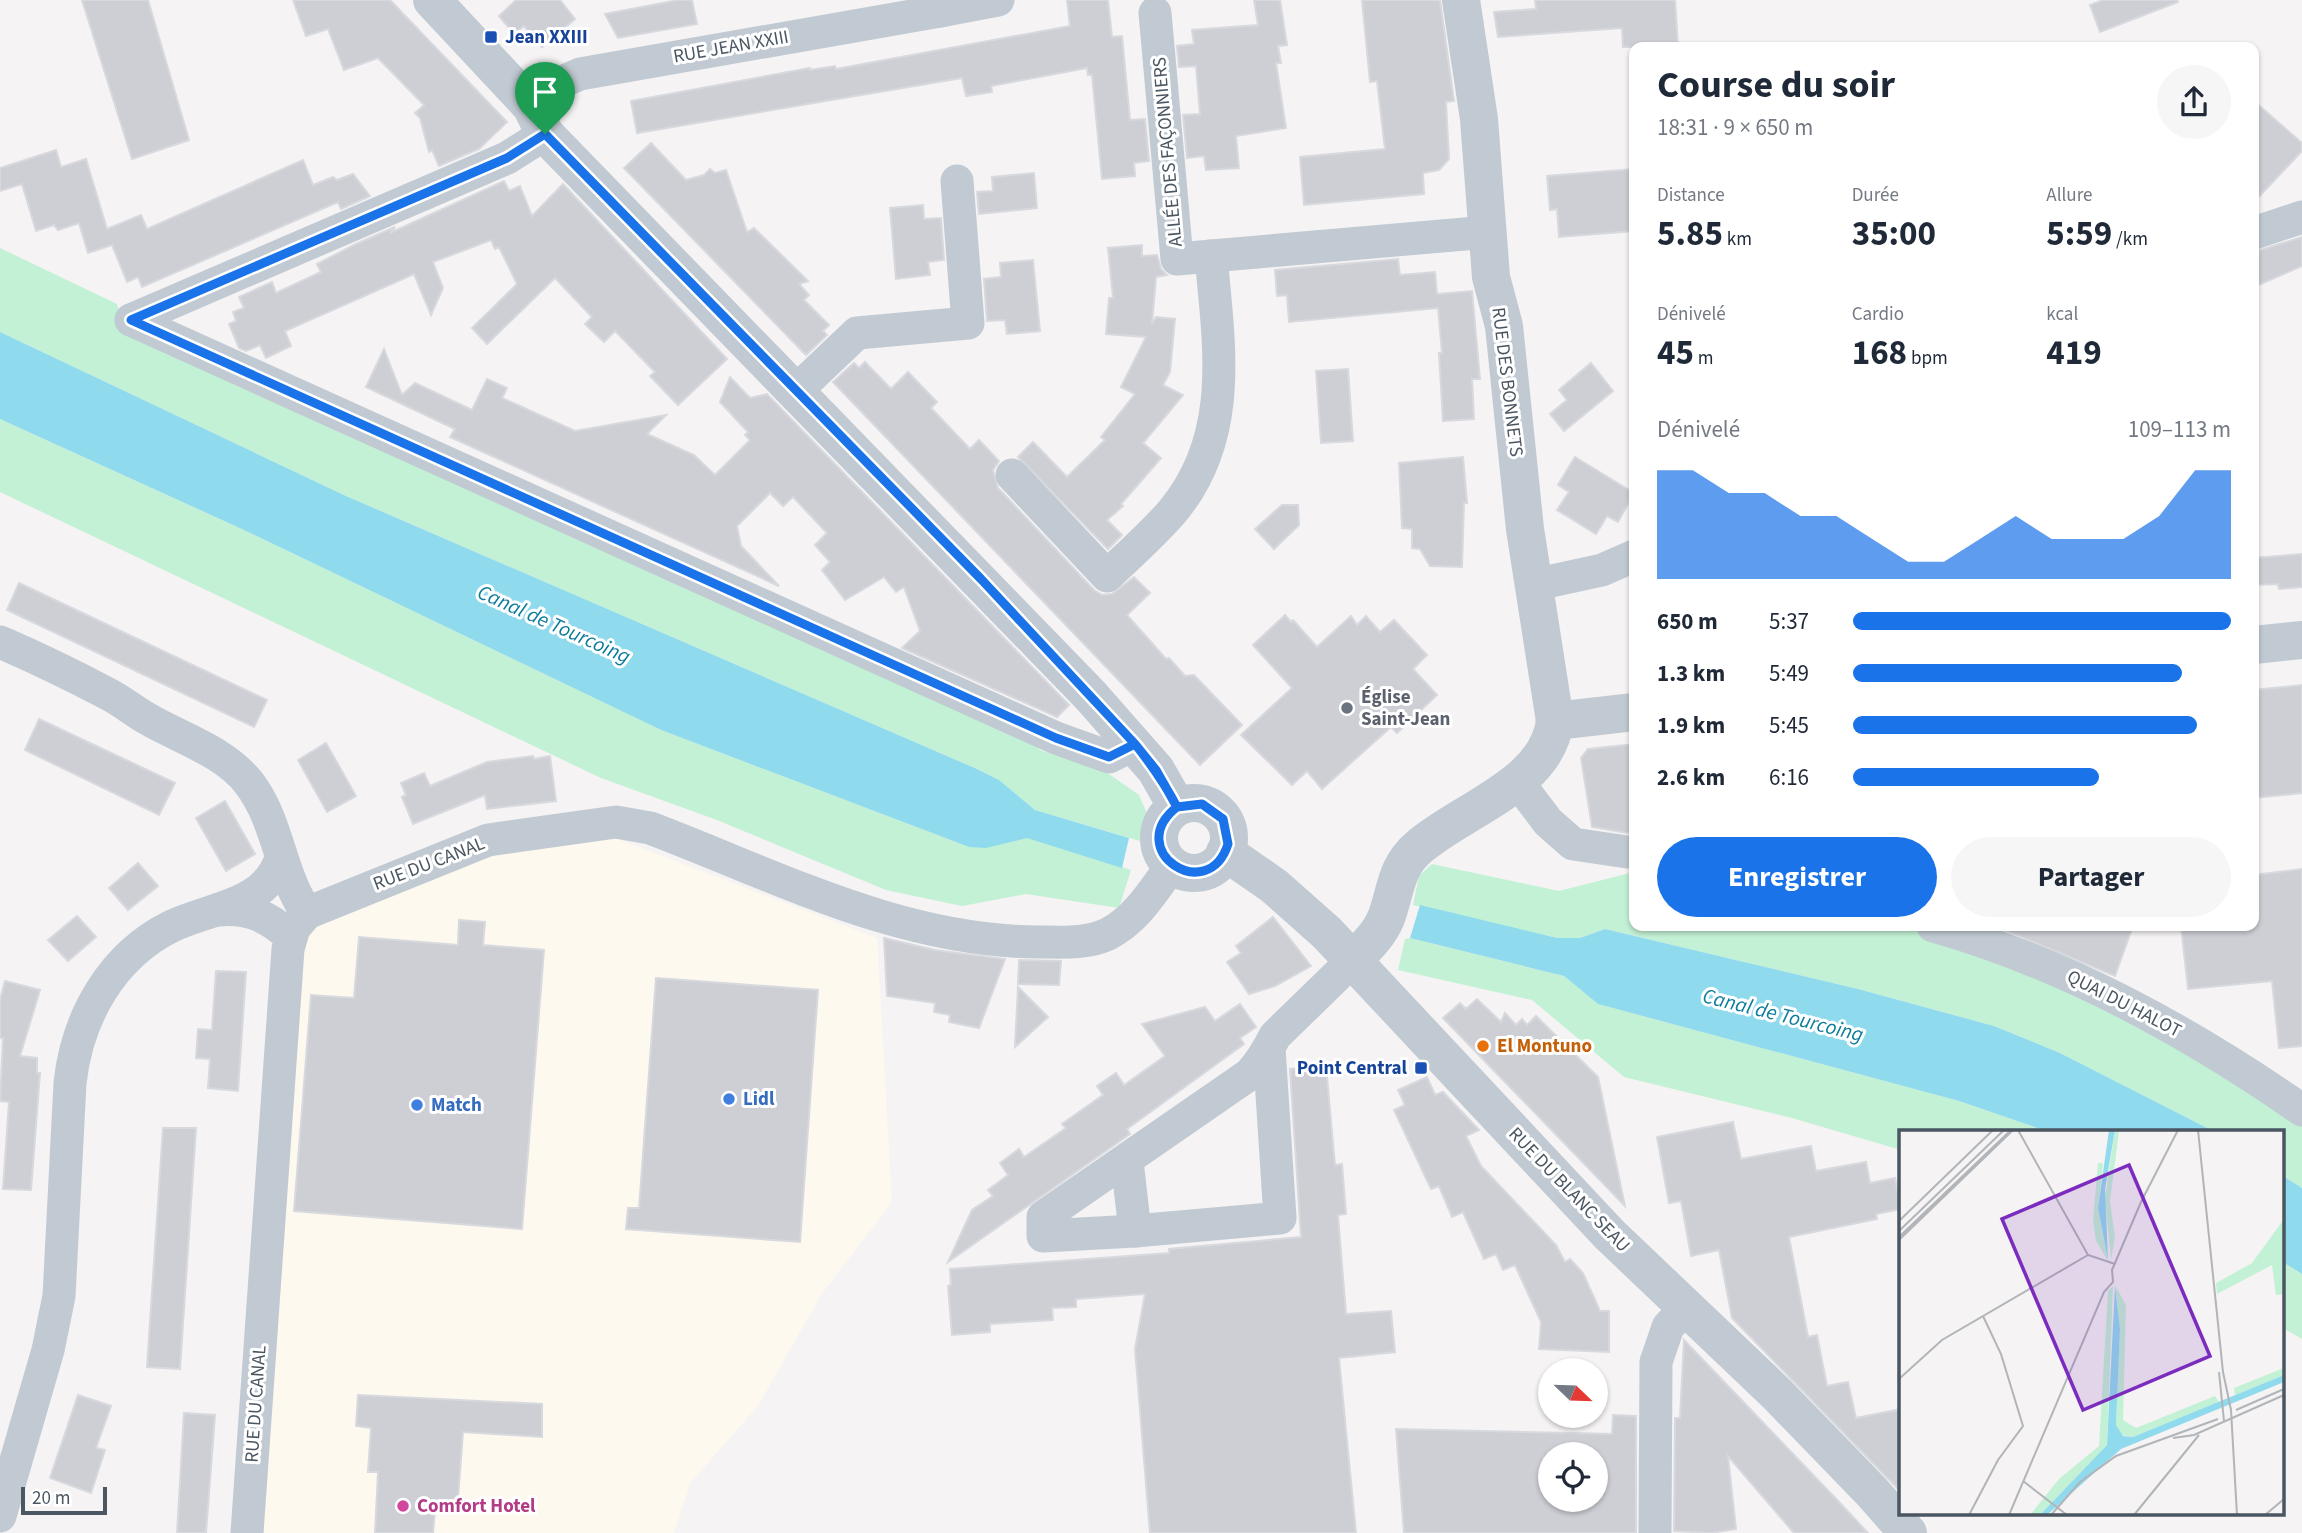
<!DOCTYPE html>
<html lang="fr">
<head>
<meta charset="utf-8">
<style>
  :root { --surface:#fff; --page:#f6f6f7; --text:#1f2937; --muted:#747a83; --accent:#1a73e8 }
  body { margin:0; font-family:"Source Sans 3",sans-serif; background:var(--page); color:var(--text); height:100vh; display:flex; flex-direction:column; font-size:26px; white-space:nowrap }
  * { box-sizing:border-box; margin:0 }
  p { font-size:23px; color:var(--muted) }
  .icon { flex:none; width:38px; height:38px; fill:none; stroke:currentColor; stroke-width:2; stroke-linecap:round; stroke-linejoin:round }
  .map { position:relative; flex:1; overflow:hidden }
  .side { position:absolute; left:1629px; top:42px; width:630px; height:889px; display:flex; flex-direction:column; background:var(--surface); border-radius:14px; box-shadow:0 2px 5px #0004 }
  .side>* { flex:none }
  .needle { width:46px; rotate:113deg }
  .fabs { position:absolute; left:1538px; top:1358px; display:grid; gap:14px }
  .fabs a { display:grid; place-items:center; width:70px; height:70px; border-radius:50%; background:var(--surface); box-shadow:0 2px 5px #0004; font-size:35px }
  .scale { position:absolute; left:21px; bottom:18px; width:86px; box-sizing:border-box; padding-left:7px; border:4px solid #4a5661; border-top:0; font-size:19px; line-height:24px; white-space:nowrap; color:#4a5661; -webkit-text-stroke:5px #fff; paint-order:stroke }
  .pin { position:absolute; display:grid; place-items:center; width:60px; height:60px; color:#fff; margin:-72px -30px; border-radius:50% 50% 50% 0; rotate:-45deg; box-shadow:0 0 7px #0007 }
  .pin .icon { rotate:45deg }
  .round { display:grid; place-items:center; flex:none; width:74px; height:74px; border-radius:37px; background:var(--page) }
  .headline { display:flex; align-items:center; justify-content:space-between; height:119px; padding:0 28px }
  h1 { font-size:38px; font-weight:700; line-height:52px }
  .metrics { display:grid; grid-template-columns:repeat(3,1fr); gap:10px; height:119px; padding:7px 28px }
  .metrics div { display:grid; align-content:center }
  .metrics b { font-size:35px; font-weight:700 }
  .metrics small { font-size:19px; font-weight:400 }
  .metrics p { font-size:19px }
  .chart { height:196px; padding:14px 28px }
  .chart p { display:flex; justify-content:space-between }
  .chart svg { width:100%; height:126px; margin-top:7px; fill:var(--accent); opacity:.7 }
  .button { display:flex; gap:14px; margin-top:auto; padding:14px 28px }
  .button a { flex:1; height:80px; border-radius:42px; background:var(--accent); color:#fff; font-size:28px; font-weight:700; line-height:80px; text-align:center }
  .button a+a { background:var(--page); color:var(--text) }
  ul { padding:0 28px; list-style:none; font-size:23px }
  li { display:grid; grid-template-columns:112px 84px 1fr; align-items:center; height:52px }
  li i { height:18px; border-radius:9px; background:var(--accent) }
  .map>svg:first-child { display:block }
  .commercial { fill:#fdf9ef }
  .green { fill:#c3f1d5 }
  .water { fill:#90daee }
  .building { fill:#cdcfd5; stroke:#d7d9de; stroke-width:2; fill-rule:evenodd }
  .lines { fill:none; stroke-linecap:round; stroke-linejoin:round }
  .minor { stroke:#c1cad2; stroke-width:33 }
  .tertiary { stroke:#c1cad2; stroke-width:38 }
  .route-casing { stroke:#fff; stroke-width:14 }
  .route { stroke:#1a73e8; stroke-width:9 }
  .transit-dot { fill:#1a4fb4; stroke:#fff; stroke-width:2.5 }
  .worship-dot { fill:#6b7280; stroke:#fff; stroke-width:2.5 }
  .food-dot { fill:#e8710a; stroke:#fff; stroke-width:2.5 }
  .shop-dot { fill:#3f7fe0; stroke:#fff; stroke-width:2.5 }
  .hotel-dot { fill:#d1479c; stroke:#fff; stroke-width:2.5 }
  .labels { text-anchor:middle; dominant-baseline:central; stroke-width:6; stroke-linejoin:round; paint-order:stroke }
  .transit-label { font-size:19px; font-weight:bold; fill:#164399; stroke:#fff; text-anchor:start }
  .street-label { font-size:19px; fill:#4a5661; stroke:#fff }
  .worship-label { font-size:19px; font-weight:bold; fill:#5b616d; stroke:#fff; text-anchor:start }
  .food-label { font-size:19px; font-weight:bold; fill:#c56008; stroke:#fff; text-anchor:start }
  .shop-label { font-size:19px; font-weight:bold; fill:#366cbe; stroke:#fff; text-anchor:start }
  .hotel-label { font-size:19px; font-weight:bold; fill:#b23c85; stroke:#fff; text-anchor:start }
  .water-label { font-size:21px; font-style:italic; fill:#0c7c9b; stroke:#fff }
  .inset-road { fill:none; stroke:#b1b4b9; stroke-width:2 }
  .view { fill:#7b2cbf; fill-opacity:0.15; stroke:#7b2cbf; stroke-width:3.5 }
  .inset-edge { fill:none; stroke:#4a5661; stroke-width:3.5 }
</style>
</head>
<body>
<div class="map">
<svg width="2302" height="1533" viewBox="0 0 2302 1533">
  <rect width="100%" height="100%" fill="#f5f3f3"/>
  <!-- commercial -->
  <polygon class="commercial" points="615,838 877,938 892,1202 821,1295 758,1406 691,1482 674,1533 255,1533 302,945 323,920 488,848"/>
  <!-- green -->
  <g class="green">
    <polygon points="0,248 117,304 122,324 1015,726 1040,750 1106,772 1139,795 1148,816 1140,841 1035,810 999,780 977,769 346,496 0,332"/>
    <polygon points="0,419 244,530 661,730 969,847 1027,837 1131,870 1119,908 1026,894 962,906 886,890 717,820 601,778 0,492"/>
    <polygon points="1432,864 1559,891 1634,872 1634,926 1907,926 2048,972 2302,1120 2302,1188 2283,1176 2283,1132 2215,1132 2060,1053 1994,1026 1858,989 1605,929 1580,938 1557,938 1413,905 1419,876"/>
    <polygon points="1410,938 1564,976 1598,1004 1959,1101 2049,1132 1901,1132 1901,1150 1792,1118 1624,1077 1532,1000 1398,970 1405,939"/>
    <polygon points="2283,1262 2302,1274 2302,1339 2283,1328"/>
  </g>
  <!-- water -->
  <g class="water">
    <polygon points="0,332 346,496 977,769 999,780 1035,810 1129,838 1122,868 1027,838 986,848 969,847 661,730 244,530 0,419"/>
    <polygon points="1420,905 1557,938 1580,938 1605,929 1858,989 1994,1026 2060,1053 2215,1132 2049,1132 1959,1101 1598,1004 1564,976 1410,938"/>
    <polygon points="2283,1176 2302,1188 2302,1274 2283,1262"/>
  </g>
  <!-- building -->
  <g class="building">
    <polygon points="82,0 148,0 189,140 132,159"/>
    <polygon points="293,0 390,0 507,122 479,149 439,166 432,150 429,152 420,118 415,113 424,105 378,58 344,70 328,29 306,36"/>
    <polygon points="516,0 560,0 575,19 542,47 524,26 514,34 499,16"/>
    <polygon points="678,0 692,0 697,24 618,38 605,14"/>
    <polygon points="1067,0 1108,0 1112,37 1122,36 1130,120 1145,119 1149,161 1134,163 1135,176 1102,179 1092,75 1088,75 1087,68 991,86 992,92 966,96 962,78 637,133 631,101 810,68 810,70 835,66 836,69 1070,26"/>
    <polygon points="1254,0 1280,0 1287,45 1278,46 1281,63 1276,63 1286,128 1236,136 1239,168 1206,170 1204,156 1187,158 1183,115 1200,114 1196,66 1179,67 1177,46 1194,44 1192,30 1258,25"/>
    <polygon points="1362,0 1440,0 1454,101 1446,102 1449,159 1439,170 1423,173 1424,194 1304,205 1300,157 1385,149 1377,81 1370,82"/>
    <polygon points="1535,0 1675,0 1678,47 1623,47 1622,28 1498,37 1494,12 1536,9"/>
    <polygon points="2103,0 2177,0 2178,2 2100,32 2090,5"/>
    <polygon points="2254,101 2302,143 2302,151 2254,202"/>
    <polygon points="651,143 686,180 704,175 710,169 715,173 726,170 747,232 754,228 808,281 799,284 809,295 804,300 829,325 823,331 827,335 806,355 624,168"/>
    <polygon points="56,150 61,167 86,159 107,229 141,215 147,229 303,160 313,185 333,177 337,180 353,174 370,196 341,209 338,202 142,287 138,277 127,282 112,245 88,253 79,223 58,230 54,225 36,231 22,184 0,191 0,168"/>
    <polygon points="1634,169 1634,231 1559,237 1557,209 1550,210 1547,176"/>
    <polygon points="1034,173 1037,208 979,214 977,192 993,191 992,177"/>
    <polygon points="504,181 509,191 520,186 532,216 563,184 727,359 678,405 650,376 655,372 615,331 604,342 585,324 592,317 555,278 487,344 472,328 517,284 499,247 495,249 491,240 433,262 443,288 431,315 414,274 285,331 291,346 266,358 260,345 246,351 239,348 229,324 236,321 233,312 244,308 239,297 272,282 276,293 321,272 317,264 356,244 395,227 390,233"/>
    <polygon points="923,205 924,219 941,218 944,260 928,262 930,275 896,279 890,208"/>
    <polygon points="2302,237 2302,266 2254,287 2254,252"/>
    <polygon points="1142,245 1142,256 1157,255 1161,269 1167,275 1156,277 1152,324 1156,317 1175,319 1170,372 1163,385 1183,395 1143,443 1161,458 1121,504 1123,506 1107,520 1122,535 1108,549 1018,457 1033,442 1067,477 1105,440 1101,437 1135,394 1121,387 1146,337 1106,334 1109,298 1113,298 1108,248"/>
    <polygon points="1398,259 1400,275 1435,272 1437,294 1472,291 1480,379 1472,379 1474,419 1443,421 1439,353 1442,353 1438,308 1289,322 1287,295 1277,296 1275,270"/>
    <polygon points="1033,260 1040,331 1007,334 1005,320 987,321 984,279 1001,277 1000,263"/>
    <polygon points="384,349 402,395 415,383 472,410 487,379 507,388 502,398 575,431 666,415 647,434 694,455 715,475 750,440 745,435 748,432 720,402 730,377 750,398 767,394 1069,705 1057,717 902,648 920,631 904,587 896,592 884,577 845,600 822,570 830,562 815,545 827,533 793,497 783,506 770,493 737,526 741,546 779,586 450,437 455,429 366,387"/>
    <polygon points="865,362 891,389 908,372 937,402 931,408 970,449 979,440 999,461 993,470 998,488 1094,590 1102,595 1112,594 1134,577 1150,593 1127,615 1166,659 1169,658 1185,676 1194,675 1242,725 1200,765 833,382 854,363 859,368"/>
    <polygon points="1591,363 1613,391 1564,431 1550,414 1567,400 1559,390"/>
    <polygon points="1348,369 1353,441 1321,443 1316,371"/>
    <polygon points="1463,457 1467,503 1464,503 1462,567 1430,566 1420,549 1412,548 1412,529 1402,528 1399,463"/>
    <polygon points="1575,457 1634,493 1618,522 1607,516 1596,534 1557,510 1569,492 1558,485"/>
    <polygon points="1282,505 1298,505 1299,525 1274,549 1255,529"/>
    <polygon points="2302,554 2302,587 2279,589 2278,584 2254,585 2254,558"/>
    <polygon points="19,583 267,700 254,727 7,610"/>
    <polygon points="1285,615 1291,622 1293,620 1317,647 1351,616 1357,625 1366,616 1380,632 1394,620 1427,655 1413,669 1437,695 1397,733 1391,727 1322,789 1307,771 1292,785 1241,735 1292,688 1253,645"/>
    <polygon points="2302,685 2302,793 2254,798 2254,690"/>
    <polygon points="39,719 175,783 159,815 25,750"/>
    <polygon points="326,743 356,796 327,812 298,760"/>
    <polygon points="1634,744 1634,834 1592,827 1581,758 1588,749"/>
    <polygon points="533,756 534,759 550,756 556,801 487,809 485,795 413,824 402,797 406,795 401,783 424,773 430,786 487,762"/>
    <polygon points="225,801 255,854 226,871 196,818"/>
    <polygon points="138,863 158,886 128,910 109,888"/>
    <polygon points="2302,869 2302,1046 2279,1048 2272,981 2188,989 2181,926 2254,926 2254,875"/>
    <polygon points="77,916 96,937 68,961 48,940"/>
    <polygon points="1273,917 1311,966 1275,986 1249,994 1227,962 1241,953 1236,946"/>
    <polygon points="459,920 485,922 483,945 544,950 522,1229 294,1211 311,995 354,998 359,937 458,945"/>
    <polygon points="1995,926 2133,926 2115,976"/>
    <polygon points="884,938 935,950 1005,959 979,1028 949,1022 950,1015 934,1012 935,1003 887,996"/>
    <polygon points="1019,960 1061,961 1059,985 1018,984"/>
    <polygon points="216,971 246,972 238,1091 208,1088 210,1059 196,1058 198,1029 212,1030"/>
    <polygon points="656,978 818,990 800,1242 626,1229 628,1208 639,1208"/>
    <polygon points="5,981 40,990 20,1056 37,1058 37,1073 40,1073 31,1190 3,1189 9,1102 0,1101 3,1038 0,1038 0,1000"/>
    <polygon points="1018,987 1048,1017 1015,1047"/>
    <polygon points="1477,999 1501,1022 1505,1013 1516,1025 1522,1019 1527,1025 1536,1016 1598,1077 1625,1206 1443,1018 1460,1003 1466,1009"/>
    <polygon points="1240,1004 1256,1027 1240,1038 1244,1044 1127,1129 1130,1134 948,1262 972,1210 993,1196 988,1190 1008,1175 1000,1163 1019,1149 1024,1157 1066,1128 1062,1124 1103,1095 1097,1086 1116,1073 1124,1085 1165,1056 1142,1024 1205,1007 1215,1021"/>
    <polygon points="1326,1066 1335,1165 1342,1164 1346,1214 1338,1215 1346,1314 1391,1311 1395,1352 1339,1358 1356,1533 1150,1533 1135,1349 1145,1294 1076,1299 1076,1307 1052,1308 1053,1320 990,1324 990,1332 952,1335 948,1286 951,1285 950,1269 1169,1253 1169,1249 1301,1237 1290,1069"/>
    <polygon points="1427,1077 1435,1095 1443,1092 1479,1130 1466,1136 1481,1166 1556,1245 1565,1262 1570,1259 1583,1273 1600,1311 1609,1311 1609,1352 1539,1349 1541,1322 1515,1265 1503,1270 1496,1254 1484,1259 1463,1212 1452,1217 1439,1186 1431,1189 1394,1110 1405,1105 1398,1090"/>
    <polygon points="1733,1122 1741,1159 1811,1146 1816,1171 1866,1162 1870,1183 1895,1178 1901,1209 1876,1214 1877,1219 1789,1237 1808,1337 1817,1335 1827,1386 1848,1382 1856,1418 1901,1409 1901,1492 1732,1318 1719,1250 1691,1256 1681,1201 1669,1203 1657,1137"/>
    <polygon points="163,1128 196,1128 180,1369 147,1367"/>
    <polygon points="1684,1340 1842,1505 1868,1533 1794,1533 1728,1456 1736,1529 1711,1533 1674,1531 1675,1418 1680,1418"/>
    <polygon points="78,1395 111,1406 96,1448 105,1450 91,1493 50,1478"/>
    <polygon points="358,1395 542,1404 542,1437 463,1432 457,1512 435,1510 433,1533 375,1533 378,1472 368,1472 371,1428 356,1426"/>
    <polygon points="184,1413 215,1415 206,1533 177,1533"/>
    <path d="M1613,1415l23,1v117h-232l-8,-104 216,5zM1550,1454h46v46h-46z"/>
  </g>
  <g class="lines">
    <!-- minor -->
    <g class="minor">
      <polyline points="940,11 998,0"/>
      <polyline points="1155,13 1177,259 1488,232"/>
      <polyline points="531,106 564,81 580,74 940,11 950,0"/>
      <polyline points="2254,233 2302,217"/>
      <polyline points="131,320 1056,738 1109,757 1135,744"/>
      <polyline points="131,320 507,158 545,134"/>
      <polyline points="797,390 857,333 968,323 957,181"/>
      <path d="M1012,475l95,101c22,-21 45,-41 65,-64 63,-75 47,-166 39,-256"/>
      <polyline points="1533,585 1602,570 1634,556"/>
      <path d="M0,642c37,16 74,34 110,53 13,7 24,16 36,23 34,20 78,33 103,65 30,39 30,90 58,130"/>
      <polyline points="1517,781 1548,822 1573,844 1634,853"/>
      <path d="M219,910c29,-3 50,7 71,26"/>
      <path d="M1933,926c134,38 255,105 369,184"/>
      <path d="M1269,1048l11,170 -145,13 -92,5v-19l207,-143c11,-12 18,-24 25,-38l78,-76"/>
      <polyline points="1127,1161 1135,1231"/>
      <path d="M0,1516l48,-166 11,-54 11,-213c7,-65 41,-127 102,-157 40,-19 94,-20 109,-68"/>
      <path d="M247,1533l41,-584 6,-21 13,-15 181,-73 128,-18 34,6c127,48 251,114 390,114 23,0 47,2 68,-8 28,-14 46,-44 64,-69"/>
      <polyline points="1655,1533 1656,1362 1668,1327 1685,1308"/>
    </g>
    <!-- tertiary -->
    <g class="tertiary">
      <polyline points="432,0 531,106 545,134 1090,695 1156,770 1177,807"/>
      <polyline points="1461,0 1479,119 1491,277 1504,326 1525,529 1555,721"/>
      <polyline points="2254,645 2302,640"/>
      <circle cx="1194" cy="838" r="35"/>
      <polyline points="1225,852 1274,886 1327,933 1609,1234 1777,1394 1872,1492 1908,1533"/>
      <path d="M1353,960c12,-12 26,-25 33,-42 10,-26 9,-51 33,-71 44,-38 128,-62 136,-126l79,-9"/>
    </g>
  </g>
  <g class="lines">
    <defs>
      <path id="route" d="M545,134l436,445 154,165 21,26 21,37c-55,43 31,100 51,37l-5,-25 -21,-15 -25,3c-12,-23 -26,-43 -42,-63l-26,13 -53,-19 -925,-418 376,-162 38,-24"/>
    </defs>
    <!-- route casing -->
    <use href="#route" class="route-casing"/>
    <!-- route -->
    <use href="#route" class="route"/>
  </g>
  <!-- markers -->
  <g class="transit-dot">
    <rect x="484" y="30" width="14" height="14" rx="3.5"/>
    <rect x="1414" y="1061" width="14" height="14" rx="3.5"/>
  </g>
  <circle class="worship-dot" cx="1347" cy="708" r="7"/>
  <circle class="food-dot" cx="1483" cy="1046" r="7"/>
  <g class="shop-dot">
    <circle cx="729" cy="1099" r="7"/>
    <circle cx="417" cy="1105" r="7"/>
  </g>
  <circle class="hotel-dot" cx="403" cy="1506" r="7"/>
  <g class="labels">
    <!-- transit labels -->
    <g class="transit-label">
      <text x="505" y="37">Jean XXIII</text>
      <text x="1407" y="1068" text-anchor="end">Point Central</text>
    </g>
    <!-- street labels -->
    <g class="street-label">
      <text transform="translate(731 47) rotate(-10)">RUE JEAN XXIII</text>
      <text transform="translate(1168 152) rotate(-95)">ALLÉE DES FAÇONNIERS</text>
      <text transform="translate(1507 382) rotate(83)">RUE DES BONNETS</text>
      <text transform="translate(429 864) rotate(-21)">RUE DU CANAL</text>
      <text transform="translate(2124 1004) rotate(27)">QUAI DU HALOT</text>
      <text transform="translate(1569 1190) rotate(46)">RUE DU BLANC SEAU</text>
      <text transform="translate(256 1404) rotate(-86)">RUE DU CANAL</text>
    </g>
    <!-- worship labels -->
    <g class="worship-label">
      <text x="1361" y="697">Église<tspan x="1361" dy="22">Saint-Jean</tspan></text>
    </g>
    <!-- food labels -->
    <g class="food-label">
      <text x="1497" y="1046">El Montuno</text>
    </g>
    <!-- shop labels -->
    <g class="shop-label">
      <text x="743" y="1099">Lidl</text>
      <text x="431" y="1105">Match</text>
    </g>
    <!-- hotel labels -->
    <g class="hotel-label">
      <text x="417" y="1506">Comfort Hotel</text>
    </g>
    <!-- water labels -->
    <g class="water-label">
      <text transform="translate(554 624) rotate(24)">Canal de Tourcoing</text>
      <text transform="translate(1783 1015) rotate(14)">Canal de Tourcoing</text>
    </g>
  </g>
  <!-- overview -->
  <g transform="translate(1899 1130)">
    <rect width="385" height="385" fill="#f5f3f3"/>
    <path d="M216,0l4,1 -9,70 5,36 -4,23 -6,-62zM199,33h5l-5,45 10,53 -12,-20 -3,-21zM385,89v75l-8,1 -4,-30 -55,29 -1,-11 36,-20zM216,155l11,20 -3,115 13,8 79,-32 4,6 -86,35 -12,-2 -5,-10 4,-96zM214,156l-6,159 -67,70h-10l29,-36 40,-33 9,-155zM385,238v7l-49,20 -1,-7z" fill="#c3f1d5"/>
    <path d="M210,0h6l-10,59 3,71 -10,-52zM216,156l5,43 -4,96 7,11 10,1 151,-62v7l-163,67 -74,66h-7l67,-70z" fill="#90daee"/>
    <path class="inset-road" d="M119,0l70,125 27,9M299,0l25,242 8,38 6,105M0,91l94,-91M0,101l105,-101M0,107l112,-107M0,110l114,-110M320,242l5,49M0,249l43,-39 146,-85M337,280l48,-21M274,308l21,-3 90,-40M124,351l44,34M70,385l29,-55 25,-34 -22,-72 -18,-38M110,385l95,-223 9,-10 -1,-12 29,-68 37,-72M152,385l29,-33 36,-26 102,-37M235,385l65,-80M366,385l19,-16"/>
    <path class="view" d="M230,35l81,191 -127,54 -81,-191z"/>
    <rect width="385" height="385" class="inset-edge"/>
  </g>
</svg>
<div class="fabs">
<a><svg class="needle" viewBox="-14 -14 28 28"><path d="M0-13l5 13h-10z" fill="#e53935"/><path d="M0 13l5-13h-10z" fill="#747a83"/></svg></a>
<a><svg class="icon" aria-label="locate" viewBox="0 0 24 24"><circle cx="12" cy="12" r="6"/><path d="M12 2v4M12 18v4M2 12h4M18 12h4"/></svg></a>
</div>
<div class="scale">20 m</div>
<div class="pin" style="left:545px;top:134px;background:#1e9e55"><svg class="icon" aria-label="arrive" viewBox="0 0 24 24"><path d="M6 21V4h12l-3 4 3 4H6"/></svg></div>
<section class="side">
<div class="headline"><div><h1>Course du soir</h1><p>18:31 · 9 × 650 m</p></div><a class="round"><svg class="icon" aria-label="share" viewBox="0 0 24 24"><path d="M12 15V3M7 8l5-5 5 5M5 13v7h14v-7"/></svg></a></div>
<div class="metrics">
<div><p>Distance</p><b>5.85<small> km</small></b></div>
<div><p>Durée</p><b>35:00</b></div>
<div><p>Allure</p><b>5:59<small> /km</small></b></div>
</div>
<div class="metrics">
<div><p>Dénivelé</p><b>45<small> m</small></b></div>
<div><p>Cardio</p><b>168<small> bpm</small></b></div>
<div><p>kcal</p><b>419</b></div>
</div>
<div class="chart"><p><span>Dénivelé</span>109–113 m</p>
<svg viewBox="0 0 160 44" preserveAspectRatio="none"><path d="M0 44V6L10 6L20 14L30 14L40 22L50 22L60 30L70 38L80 38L90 30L100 22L110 30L120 30L130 30L140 22L150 6L160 6V44z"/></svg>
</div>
<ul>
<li><b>650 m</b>5:37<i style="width:100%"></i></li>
<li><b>1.3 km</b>5:49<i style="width:87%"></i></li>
<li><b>1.9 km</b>5:45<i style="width:91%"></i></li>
<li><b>2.6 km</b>6:16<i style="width:65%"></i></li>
</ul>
<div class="button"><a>Enregistrer</a><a>Partager</a></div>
</section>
</div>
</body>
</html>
